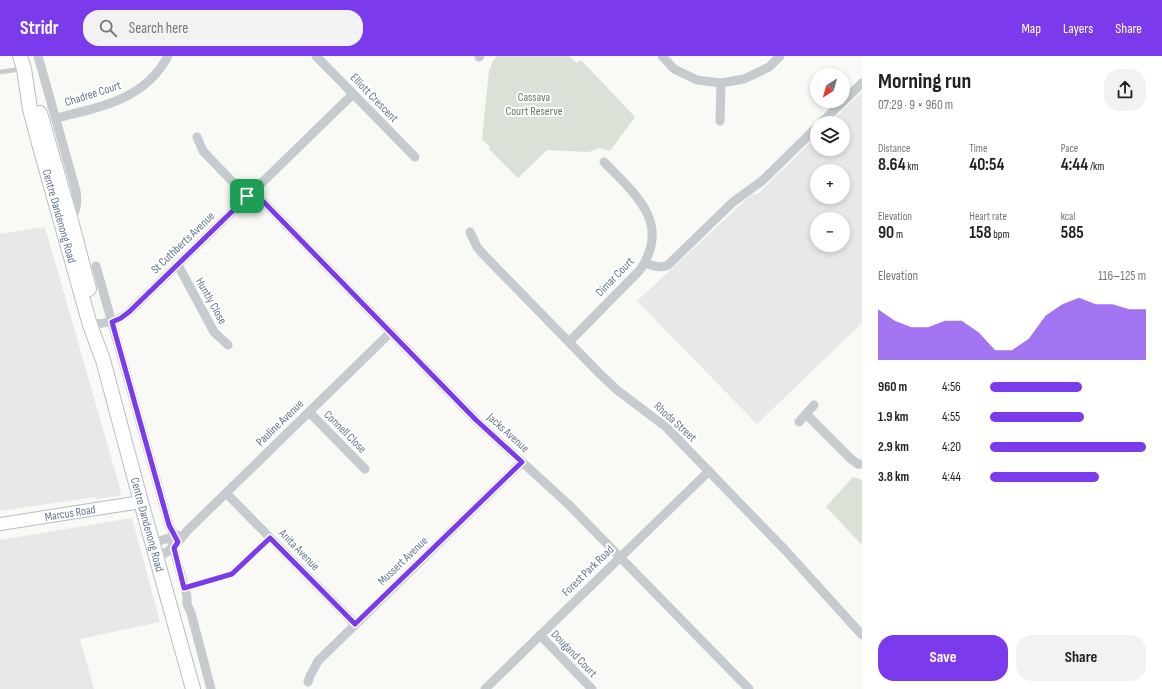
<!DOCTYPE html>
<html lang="en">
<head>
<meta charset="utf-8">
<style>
  :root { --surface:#fff; --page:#f2f2f2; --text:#222; --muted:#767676; --accent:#7c3aed }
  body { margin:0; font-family:"Sofia Sans Condensed",sans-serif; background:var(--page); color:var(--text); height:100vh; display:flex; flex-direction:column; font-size:15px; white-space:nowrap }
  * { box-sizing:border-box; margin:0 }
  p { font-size:13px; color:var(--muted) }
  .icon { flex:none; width:22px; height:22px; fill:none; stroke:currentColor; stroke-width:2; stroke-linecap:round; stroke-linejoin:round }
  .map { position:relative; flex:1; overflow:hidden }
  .panel { display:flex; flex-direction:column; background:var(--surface); width:300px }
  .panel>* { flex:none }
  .needle { width:26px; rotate:217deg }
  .fabs { position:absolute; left:810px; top:12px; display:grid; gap:8px }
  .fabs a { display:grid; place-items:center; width:40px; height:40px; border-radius:50%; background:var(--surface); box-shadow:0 2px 6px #0003; font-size:20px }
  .pin { position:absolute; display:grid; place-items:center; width:34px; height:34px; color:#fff; margin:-17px; border-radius:8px; box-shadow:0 2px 6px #0006 }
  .round { display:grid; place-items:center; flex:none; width:42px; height:42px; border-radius:16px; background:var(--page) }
  .overview { display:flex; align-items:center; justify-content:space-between; height:68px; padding:0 16px }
  h1 { font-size:22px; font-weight:700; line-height:30px }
  .figures { display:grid; grid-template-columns:repeat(3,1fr); gap:6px; height:68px; padding:4px 16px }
  .figures div { display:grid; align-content:center }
  .figures b { font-size:17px; font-weight:700 }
  .figures small { font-size:11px; font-weight:400 }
  .figures p { font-size:11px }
  .chart { height:112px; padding:8px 16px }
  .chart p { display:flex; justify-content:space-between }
  .chart svg { width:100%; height:72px; margin-top:4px; fill:var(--accent); opacity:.7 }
  .cta { display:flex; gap:8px; margin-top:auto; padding:8px 16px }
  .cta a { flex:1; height:46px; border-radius:16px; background:var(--accent); color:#fff; font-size:16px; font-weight:700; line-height:46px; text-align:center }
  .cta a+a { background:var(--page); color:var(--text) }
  ul { padding:0 16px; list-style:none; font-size:13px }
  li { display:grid; grid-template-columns:64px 48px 1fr; align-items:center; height:30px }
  li i { height:10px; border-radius:5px; background:var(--accent) }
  header { display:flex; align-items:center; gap:24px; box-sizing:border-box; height:56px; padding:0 20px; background:var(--accent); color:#fff }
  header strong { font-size:19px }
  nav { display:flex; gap:22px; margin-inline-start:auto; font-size:14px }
  .search { width:280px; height:36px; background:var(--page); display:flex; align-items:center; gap:10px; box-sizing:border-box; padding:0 14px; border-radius:16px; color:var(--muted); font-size:15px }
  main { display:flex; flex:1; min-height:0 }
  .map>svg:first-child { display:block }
  .built { fill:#e7e8e7; fill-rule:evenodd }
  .green { fill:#dae1d7 }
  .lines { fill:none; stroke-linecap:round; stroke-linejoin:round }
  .secondary-casing { stroke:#b8bec3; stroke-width:14 }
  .primary-casing { stroke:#b9bec2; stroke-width:16 }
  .service { stroke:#c6cbcf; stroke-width:4.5 }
  .minor { stroke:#c6cbcf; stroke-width:9 }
  .secondary { stroke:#fff; stroke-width:12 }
  .primary { stroke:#fff; stroke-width:14 }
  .route-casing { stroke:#fff; stroke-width:8 }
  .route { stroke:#7c3aed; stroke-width:5 }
  .labels { text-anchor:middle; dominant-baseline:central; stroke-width:4; stroke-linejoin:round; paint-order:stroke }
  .street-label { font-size:12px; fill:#65788a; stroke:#fff }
  .park-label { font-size:12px; fill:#657b60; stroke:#fff }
</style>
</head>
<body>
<header>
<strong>Stridr</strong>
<div class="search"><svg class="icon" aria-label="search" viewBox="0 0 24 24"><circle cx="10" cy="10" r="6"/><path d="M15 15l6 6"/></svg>Search here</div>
<nav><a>Map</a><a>Layers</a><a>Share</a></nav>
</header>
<main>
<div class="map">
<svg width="862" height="633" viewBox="0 0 862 633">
  <rect width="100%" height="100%" fill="#f9f9f6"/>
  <!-- built -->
  <g class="built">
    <path d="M862,36v231l-105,101 -120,-123 114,-106 7,-1 59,-58v13h26v-26h-13zM817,115h26v26h-26zM817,163h26v26h-26z"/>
    <polygon points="45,171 121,436 119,440 96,443 95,441 0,455 0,178"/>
    <polygon points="132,462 160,566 80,583 94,633 0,633 0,484"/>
  </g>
  <!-- green -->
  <g class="green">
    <polygon points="497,0 569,0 577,7 581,4 635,61 610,95 599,92 589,96 547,94 518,122 489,93 490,91 482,83 489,15 493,5"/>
    <polygon points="853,421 862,424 862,489 826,451"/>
  </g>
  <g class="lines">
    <defs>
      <g id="secondary">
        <path id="s1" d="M0,468l141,-22"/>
      </g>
      <g id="primary">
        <path id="s2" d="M20,0l4,13 6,40 10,38 50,178 13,35 38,142 52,187"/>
        <polyline points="40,57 71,165 89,233"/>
      </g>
    </defs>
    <!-- secondary casing -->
    <use href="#secondary" class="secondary-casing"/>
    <!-- primary casing -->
    <use href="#primary" class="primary-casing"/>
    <!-- service -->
    <g class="service">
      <polyline points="0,16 22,13"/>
      <polyline points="185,532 232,519 270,482"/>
    </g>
    <!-- minor -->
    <g class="minor">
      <path d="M38,0l38,135c2,12 0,19 -5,30"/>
      <polyline points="316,0 415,101"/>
      <polyline points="662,0 674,13 697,24 721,27 744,23 769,11 780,0"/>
      <polyline points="479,1 480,0"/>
      <path d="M56,62c44,-11 89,-18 112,-62"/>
      <polyline points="720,65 721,27"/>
      <polyline points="821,67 862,27"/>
      <polyline points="197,81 203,95 247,141"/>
      <polyline points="253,135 476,364 568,448 749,633"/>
      <polyline points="470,176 477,191 483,198 599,317 617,334 666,371 786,495 862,579"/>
      <path d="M645,207c7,2 15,6 23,2l65,-63 29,-21 55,-54"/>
      <polyline points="178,209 214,276 228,289"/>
      <polyline points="96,210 169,469 178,486"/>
      <path d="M90,269c14,-2 28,-3 39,-13l224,-218"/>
      <path d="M569,286l71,-72c32,-47 -5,-76 -36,-108"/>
      <polyline points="309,356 365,413"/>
      <polyline points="806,358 851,403 858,408 862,408"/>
      <polyline points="799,366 814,349"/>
      <polyline points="226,437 355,568"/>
      <polyline points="153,487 178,479"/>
      <polyline points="172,487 187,540 187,548 191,557 211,633"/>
      <path d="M157,501c13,-5 21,-14 30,-26l204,-199"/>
      <polyline points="540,579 592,633"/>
      <polyline points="308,626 310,620 318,605 522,406"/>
      <polyline points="485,633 709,415"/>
    </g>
    <!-- secondary -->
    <use href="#secondary" class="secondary"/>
    <!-- primary -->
    <use href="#primary" class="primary"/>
  </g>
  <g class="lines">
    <defs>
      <polygon id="route" points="253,135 476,364 522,406 355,568 270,482 232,518 184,532 174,492 178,486 169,469 112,266 121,262 129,256"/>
    </defs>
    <!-- route casing -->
    <use href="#route" class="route-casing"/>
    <!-- route -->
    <use href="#route" class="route"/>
  </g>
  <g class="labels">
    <!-- street labels -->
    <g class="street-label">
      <text transform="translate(93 38) rotate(-18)">Chadree Court</text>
      <text transform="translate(374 42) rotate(46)">Elliott Crescent</text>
      <text stroke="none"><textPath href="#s2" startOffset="165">Centre Dandenong Road</textPath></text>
      <text transform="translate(183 187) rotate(-44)">St Cuthberts Avenue</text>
      <text transform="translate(615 221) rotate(-46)">Dimar Court</text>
      <text transform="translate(211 245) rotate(61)">Huntly Close</text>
      <text transform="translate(675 366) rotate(42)">Rhoda Street</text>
      <text transform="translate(280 367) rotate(-44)">Pauline Avenue</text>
      <text transform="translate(345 376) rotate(45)">Connell Close</text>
      <text transform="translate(508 377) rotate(42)">Jacks Avenue</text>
      <text stroke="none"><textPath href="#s1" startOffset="71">Marcus Road</textPath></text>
      <text stroke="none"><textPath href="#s2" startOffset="486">Centre Dandenong Road</textPath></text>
      <text transform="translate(299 494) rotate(46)">Anita Avenue</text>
      <text transform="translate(403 505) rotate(-44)">Mussert Avenue</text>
      <text transform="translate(588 515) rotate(-44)">Forest Park Road</text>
      <text transform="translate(574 598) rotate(46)">Dougand Court</text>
    </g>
    <!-- park labels -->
    <g class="park-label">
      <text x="534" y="41">Cassava<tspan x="534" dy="14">Court Reserve</tspan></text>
    </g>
  </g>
</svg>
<div class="fabs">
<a><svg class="needle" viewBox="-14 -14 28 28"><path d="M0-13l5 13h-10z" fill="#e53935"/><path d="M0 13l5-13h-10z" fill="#767676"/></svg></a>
<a><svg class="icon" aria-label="layers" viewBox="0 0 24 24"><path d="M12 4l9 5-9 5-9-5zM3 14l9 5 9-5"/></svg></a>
<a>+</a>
<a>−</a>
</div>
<div class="pin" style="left:247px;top:140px;background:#1e9e55"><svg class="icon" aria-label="arrive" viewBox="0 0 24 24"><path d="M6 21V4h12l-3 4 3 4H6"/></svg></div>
</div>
<section class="panel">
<div class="overview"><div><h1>Morning run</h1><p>07:29 · 9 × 960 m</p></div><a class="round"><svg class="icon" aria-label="share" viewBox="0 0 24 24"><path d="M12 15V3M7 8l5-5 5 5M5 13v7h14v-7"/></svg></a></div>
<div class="figures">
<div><p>Distance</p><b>8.64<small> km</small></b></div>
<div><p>Time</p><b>40:54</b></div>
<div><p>Pace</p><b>4:44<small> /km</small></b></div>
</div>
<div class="figures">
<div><p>Elevation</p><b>90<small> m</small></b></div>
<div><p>Heart rate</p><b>158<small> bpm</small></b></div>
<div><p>kcal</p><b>585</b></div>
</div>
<div class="chart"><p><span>Elevation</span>116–125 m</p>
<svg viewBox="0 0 160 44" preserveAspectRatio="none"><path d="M0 44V13L10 20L20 24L30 24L40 20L50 20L60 27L70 38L80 38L90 31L100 17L110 10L120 6L130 10L140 10L150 13L160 13V44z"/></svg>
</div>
<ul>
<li><b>960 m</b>4:56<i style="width:59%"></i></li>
<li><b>1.9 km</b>4:55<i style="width:60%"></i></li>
<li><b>2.9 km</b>4:20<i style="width:100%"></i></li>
<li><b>3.8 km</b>4:44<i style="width:70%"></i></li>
</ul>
<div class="cta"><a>Save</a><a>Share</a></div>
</section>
</main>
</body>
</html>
